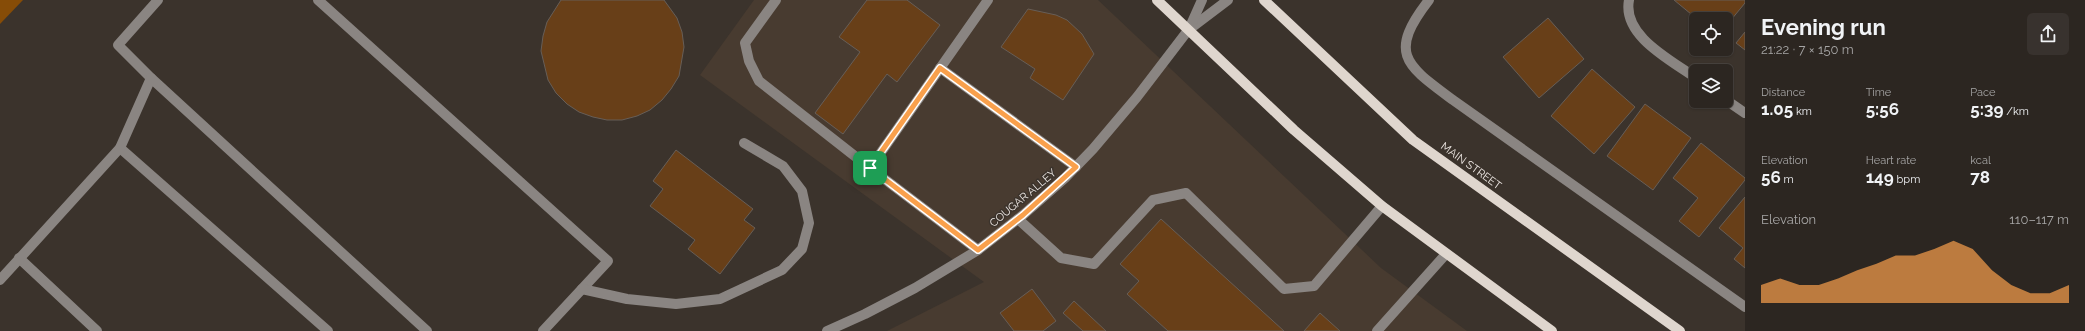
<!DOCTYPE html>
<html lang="en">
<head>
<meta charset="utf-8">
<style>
  :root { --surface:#2c2621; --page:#38322e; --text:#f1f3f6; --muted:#a6a5a5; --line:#48433f; --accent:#f9a04c }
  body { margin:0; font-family:Raleway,sans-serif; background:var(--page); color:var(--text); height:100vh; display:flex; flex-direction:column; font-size:15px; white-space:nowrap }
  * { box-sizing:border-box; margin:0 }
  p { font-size:13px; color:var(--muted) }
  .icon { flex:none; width:22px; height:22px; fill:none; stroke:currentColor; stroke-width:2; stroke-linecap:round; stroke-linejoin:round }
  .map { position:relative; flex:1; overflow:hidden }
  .side { display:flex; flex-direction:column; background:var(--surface); width:340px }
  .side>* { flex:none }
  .tools { position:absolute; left:1689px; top:12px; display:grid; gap:8px }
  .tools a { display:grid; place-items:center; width:44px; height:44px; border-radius:6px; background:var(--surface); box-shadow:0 1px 3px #0004,0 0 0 1px var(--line); font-size:20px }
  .pin { position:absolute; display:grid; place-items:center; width:34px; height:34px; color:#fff; margin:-17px; border-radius:8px; box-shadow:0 2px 6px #0006 }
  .round { display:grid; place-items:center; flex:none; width:42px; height:42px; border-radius:6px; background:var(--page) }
  .summary { display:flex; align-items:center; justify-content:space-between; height:68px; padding:0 16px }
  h1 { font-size:22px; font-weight:700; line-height:30px }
  .stats { display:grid; grid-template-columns:repeat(3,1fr); gap:6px; height:68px; padding:4px 16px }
  .stats div { display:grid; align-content:center }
  .stats b { font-size:17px; font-weight:700 }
  .stats small { font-size:11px; font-weight:400 }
  .stats p { font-size:11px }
  .chart { height:112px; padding:8px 16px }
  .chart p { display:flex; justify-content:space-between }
  .chart svg { width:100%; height:72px; margin-top:4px; fill:var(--accent); opacity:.7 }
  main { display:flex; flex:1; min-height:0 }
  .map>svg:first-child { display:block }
  .built { fill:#483b30 }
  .green { fill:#864c07 }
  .building { fill:#683f18; stroke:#675e57 }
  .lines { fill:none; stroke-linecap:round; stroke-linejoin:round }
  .minor { stroke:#8a8582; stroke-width:10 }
  .major { stroke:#dfd6ce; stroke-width:10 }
  .route-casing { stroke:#fff; stroke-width:8 }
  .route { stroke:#f9a04c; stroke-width:5 }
  .labels { text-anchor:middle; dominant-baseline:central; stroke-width:3; stroke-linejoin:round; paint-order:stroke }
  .street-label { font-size:11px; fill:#ede7e3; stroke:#3b332c }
</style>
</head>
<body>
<main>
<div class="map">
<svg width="1745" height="331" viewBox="0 0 1745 331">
  <rect width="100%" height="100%" fill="#3b332c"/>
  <!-- built -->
  <polygon class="built" points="754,0 1098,0 1381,268 1467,331 887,331 984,282 700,75"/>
  <!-- green -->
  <polygon class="green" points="0,0 23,0 0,24"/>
  <!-- building -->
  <g class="building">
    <polygon points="561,0 664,0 677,18 682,32 684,47 679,76 671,89 662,100 650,110 637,116 622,120 607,120 593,117 579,112 567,104 556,93 548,80 541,51 543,36 547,22"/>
    <polygon points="867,0 907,0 940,25 897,82 887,74 843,134 815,113 860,52 839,37"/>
    <polygon points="1674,0 1745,0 1745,3 1726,26 1726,19 1697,19"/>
    <polygon points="1028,9 1056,15 1067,20 1082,34 1094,54 1063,100 1030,78 1035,69 1001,47"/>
    <polygon points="1548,18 1584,59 1539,98 1503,57"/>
    <polygon points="1745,32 1745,50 1736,43"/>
    <polygon points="1592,69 1635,107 1594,154 1551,116"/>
    <polygon points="1645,104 1691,138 1653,190 1607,156"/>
    <polygon points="1701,143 1745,178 1745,180 1699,237 1679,221 1698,198 1673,178"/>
    <polygon points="676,150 753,209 744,220 755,228 720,274 688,249 695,240 650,206 663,189 653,181"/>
    <polygon points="1745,197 1745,268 1734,259 1743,248 1719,228"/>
    <polygon points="1161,219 1284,331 1168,331 1127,294 1139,281 1120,264"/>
    <polygon points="1032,289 1056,321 1043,331 1014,331 1000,313"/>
    <polygon points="1074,301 1106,331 1083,331 1063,313"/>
    <polygon points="1320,313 1340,331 1304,331"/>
  </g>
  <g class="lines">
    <!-- minor -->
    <g class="minor">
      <polyline points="318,0 608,261 543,331"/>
      <polyline points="776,0 745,43 749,61 759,81 870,168"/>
      <path d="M1429,0c-42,54 -23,65 24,100l292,207"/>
      <path d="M1629,0c-7,36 42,60 67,78"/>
      <polyline points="1191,28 1228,0"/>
      <polyline points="940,68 1076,167"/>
      <polyline points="151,78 118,45 158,0"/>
      <polyline points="1726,100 1745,113"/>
      <polyline points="120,148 328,331"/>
      <polyline points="1018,219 1061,258 1094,264 1153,200 1186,193 1284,289 1314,286 1382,206"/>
      <polyline points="978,250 870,168 988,0"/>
      <polyline points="19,258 97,331"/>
      <polyline points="0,280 120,148 151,78 427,331"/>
      <polyline points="582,289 627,299 676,304 720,299 782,270 802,249 809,223 802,191 783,166 744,143"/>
      <polyline points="827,331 865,314 915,288 978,250 1023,215 1065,178 1093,149 1137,97 1189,29 1202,0"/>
      <polyline points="1377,331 1446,254"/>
    </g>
    <!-- major -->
    <g class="major">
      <polyline points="1157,0 1294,130 1382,206 1552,331"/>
      <polyline points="1264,0 1413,140 1680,331"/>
    </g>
  </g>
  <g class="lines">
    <defs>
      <polygon id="route" points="940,68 1076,167 1023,215 978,250 870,168"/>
    </defs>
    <!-- route casing -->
    <use href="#route" class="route-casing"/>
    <!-- route -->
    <use href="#route" class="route"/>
  </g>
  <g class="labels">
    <!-- street labels -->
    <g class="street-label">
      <text transform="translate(1471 166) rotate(36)">MAIN STREET</text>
      <text transform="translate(1023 198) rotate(-40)">COUGAR ALLEY</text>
    </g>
  </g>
</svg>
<div class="tools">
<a><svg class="icon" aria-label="locate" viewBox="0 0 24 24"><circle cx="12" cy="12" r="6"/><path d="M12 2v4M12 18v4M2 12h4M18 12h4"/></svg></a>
<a><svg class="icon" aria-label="layers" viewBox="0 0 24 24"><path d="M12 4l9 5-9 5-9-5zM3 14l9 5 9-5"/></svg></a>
</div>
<div class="pin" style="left:870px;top:168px;background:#1e9e55"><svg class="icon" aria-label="arrive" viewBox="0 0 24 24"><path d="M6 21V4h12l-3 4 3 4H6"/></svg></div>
</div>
<section class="side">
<div class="summary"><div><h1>Evening run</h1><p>21:22 · 7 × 150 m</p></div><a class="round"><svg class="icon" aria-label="share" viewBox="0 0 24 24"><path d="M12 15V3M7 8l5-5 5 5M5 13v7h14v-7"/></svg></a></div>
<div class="stats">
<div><p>Distance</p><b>1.05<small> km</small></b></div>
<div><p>Time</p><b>5:56</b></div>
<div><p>Pace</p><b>5:39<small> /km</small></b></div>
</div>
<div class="stats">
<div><p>Elevation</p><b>56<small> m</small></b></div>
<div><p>Heart rate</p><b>149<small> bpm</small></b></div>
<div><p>kcal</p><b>78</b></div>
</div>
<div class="chart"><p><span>Elevation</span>110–117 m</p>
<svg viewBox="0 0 160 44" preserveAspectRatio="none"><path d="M0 44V33L10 29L20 33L30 33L40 29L50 24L60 20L70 15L80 15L90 11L100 6L110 11L120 24L130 33L140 38L150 38L160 33V44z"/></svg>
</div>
</section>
</main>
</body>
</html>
